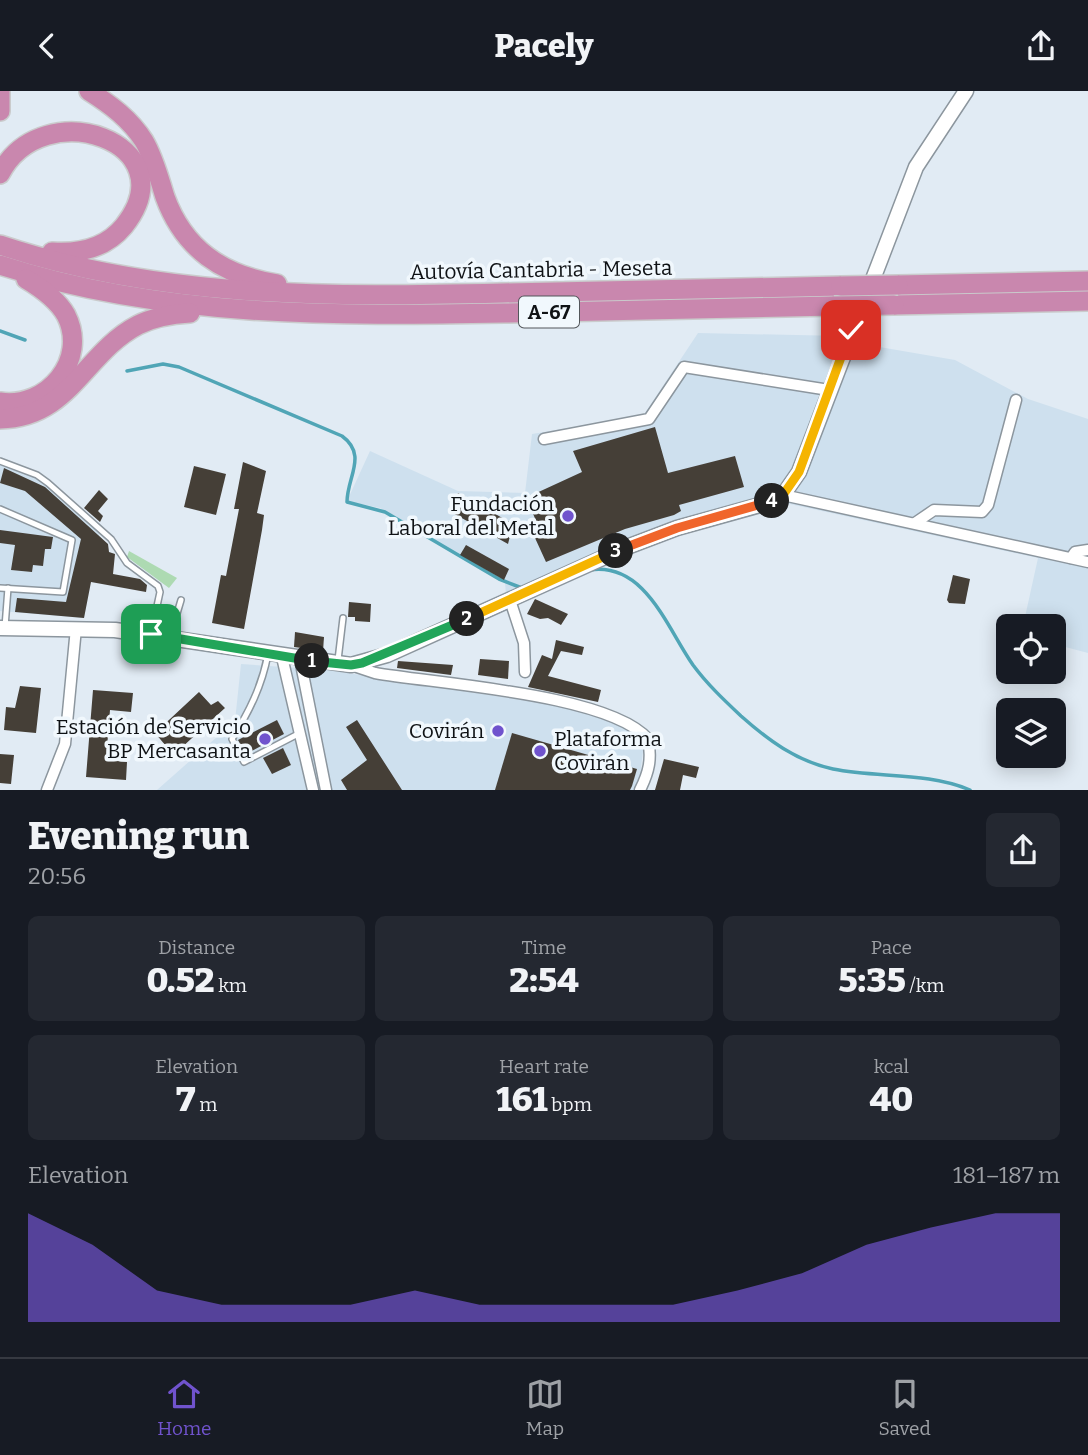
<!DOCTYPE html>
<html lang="en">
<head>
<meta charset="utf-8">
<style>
  :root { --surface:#171b24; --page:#242831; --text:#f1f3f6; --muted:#9ea1a6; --line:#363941; --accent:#7053cd }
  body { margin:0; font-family:Bitter,serif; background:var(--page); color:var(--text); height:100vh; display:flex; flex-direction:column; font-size:26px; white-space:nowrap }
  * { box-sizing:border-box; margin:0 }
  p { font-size:23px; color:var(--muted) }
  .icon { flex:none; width:38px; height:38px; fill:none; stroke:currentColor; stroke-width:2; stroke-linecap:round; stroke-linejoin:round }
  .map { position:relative; height:699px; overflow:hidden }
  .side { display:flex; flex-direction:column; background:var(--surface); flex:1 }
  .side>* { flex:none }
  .controls { position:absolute; left:996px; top:523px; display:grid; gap:14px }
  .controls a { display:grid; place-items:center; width:70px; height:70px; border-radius:10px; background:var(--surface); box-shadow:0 4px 18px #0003; font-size:35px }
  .pin { position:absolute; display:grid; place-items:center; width:60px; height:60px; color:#fff; margin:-30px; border-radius:14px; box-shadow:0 4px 10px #0006 }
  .km { position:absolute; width:35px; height:35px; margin:-18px; border-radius:50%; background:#222; color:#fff; font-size:19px; line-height:35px; text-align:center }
  .round { display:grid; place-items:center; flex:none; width:74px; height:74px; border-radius:10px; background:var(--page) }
  .headline { display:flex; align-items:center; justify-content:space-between; height:119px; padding:0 28px }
  h1 { font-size:38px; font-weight:800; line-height:52px }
  .figures { display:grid; grid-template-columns:repeat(3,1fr); gap:10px; height:119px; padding:7px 28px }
  .figures div { display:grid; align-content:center; border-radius:10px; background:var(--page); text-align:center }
  .figures b { font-size:35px; font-weight:800 }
  .figures small { font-size:19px; font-weight:400 }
  .figures p { font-size:19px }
  .chart { height:196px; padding:14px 28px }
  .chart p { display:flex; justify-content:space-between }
  .chart svg { width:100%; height:126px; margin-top:7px; fill:var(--accent); opacity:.7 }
  header { display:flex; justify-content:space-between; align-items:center; height:91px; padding:0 28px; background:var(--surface); font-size:32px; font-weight:800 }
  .tabs { display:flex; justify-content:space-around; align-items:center; height:98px; border-top:2px solid var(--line); background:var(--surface); font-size:19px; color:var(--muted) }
  .tabs a { display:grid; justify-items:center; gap:4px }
  .tabs .selected { color:var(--accent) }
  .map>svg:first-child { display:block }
  .built { fill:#cee0ee }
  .green { fill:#addab2 }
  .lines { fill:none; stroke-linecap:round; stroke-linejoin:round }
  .stream { stroke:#50a5b6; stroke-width:3.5 }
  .building { fill:#453f37 }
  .lane-casing { stroke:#8c969e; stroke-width:8 }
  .street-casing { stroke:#8c969e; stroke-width:13 }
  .secondary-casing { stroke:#8c969e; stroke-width:17 }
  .highway-casing { stroke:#cacbcc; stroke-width:22 }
  .lane { stroke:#fff; stroke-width:5 }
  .street { stroke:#fff; stroke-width:10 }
  .secondary { stroke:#fff; stroke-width:14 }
  .highway { stroke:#c987ae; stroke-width:19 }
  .highway-bridge-casing { stroke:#cacbcc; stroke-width:22; stroke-linecap:butt }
  .highway-bridge { stroke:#c987ae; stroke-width:19 }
  .split-1-casing { stroke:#fff; stroke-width:14 }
  .split-2-casing { stroke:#fff; stroke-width:14 }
  .split-3-casing { stroke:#fff; stroke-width:14 }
  .split-4-casing { stroke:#fff; stroke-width:14 }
  .split-5-casing { stroke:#fff; stroke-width:14 }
  .split-1 { stroke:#22a559; stroke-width:9 }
  .split-2 { stroke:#22a559; stroke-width:9 }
  .split-3 { stroke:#f5b400; stroke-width:9 }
  .split-4 { stroke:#f0652b; stroke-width:9 }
  .split-5 { stroke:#f5b400; stroke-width:9 }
  .poi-dot { fill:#7053cd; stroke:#f1f8fd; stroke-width:2.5 }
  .labels { text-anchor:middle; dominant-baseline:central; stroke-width:7; stroke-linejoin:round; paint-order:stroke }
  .shield { fill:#f1f8fd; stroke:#53575b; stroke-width:2 }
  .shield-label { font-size:19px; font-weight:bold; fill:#0f1215 }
  .street-label { font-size:21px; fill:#0f1215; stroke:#f1f8fd }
  .poi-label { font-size:21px; fill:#0f1215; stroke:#f1f8fd; text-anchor:end }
</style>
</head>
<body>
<header><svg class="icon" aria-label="back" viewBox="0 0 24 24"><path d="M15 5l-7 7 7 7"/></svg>Pacely<svg class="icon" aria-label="share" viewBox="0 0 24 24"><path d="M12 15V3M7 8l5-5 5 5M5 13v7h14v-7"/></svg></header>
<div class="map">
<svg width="1088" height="699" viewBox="0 0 1088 699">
  <rect width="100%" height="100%" fill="#e1ebf4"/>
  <!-- built -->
  <g class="built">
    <polygon points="698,242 842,245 862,253 955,269 1028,308 1088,328 1088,562 1054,553 1054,536 1023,535 1038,467 785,412 651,451 507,518 505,491 380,417 347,410 370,360 458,400 525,402 532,343 643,325"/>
    <polygon points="0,374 34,385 100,441 84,527 0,520"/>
    <polygon points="241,573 328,579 548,613 593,623 639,644 644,651 640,685 633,699 157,699 235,630"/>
  </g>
  <!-- green -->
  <polygon class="green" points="129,460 177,487 169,497 127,466"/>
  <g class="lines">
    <!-- stream -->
    <g class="stream">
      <polyline points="0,240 25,249"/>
      <path d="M127,280l36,-7 16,3 163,69c26,19 5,41 5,66l38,10 114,67 23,9"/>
      <path d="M590,479c55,-8 77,58 103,95 14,19 31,35 48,51 27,24 55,45 92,53 45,9 94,3 137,21"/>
    </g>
  </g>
  <!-- building -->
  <g class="building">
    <polygon points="655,336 668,382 735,365 744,396 679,414 681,420 674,424 625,438 546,471 530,436 537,432 531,418 537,416 532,404 582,381 573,360"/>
    <polygon points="243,371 266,380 257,422 264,424 262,439 244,538 212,532 221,484 226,485 239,418 234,418"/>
    <polygon points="194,375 226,383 216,424 184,416"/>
    <polygon points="4,377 45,396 108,453 109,461 115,463 113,483 140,488 147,494 146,501 91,491 84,527 15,521 17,507 66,511 81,448 25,400 0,392"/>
    <polygon points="99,399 108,408 98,420 103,425 100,431 84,417"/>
    <polygon points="458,402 513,433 508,453 451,421"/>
    <polygon points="0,439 53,446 51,458 45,458 43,475 33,474 32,481 11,479 15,454 0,452"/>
    <polygon points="466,454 509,478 504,489 460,464"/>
    <polygon points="953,484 970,488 965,513 949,512 947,509"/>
    <polygon points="535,508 568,523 561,534 548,527 540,528 527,523"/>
    <polygon points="349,511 371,513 370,531 355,530 355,526 348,526"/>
    <polygon points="295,541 324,546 323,560 294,556"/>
    <polygon points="556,549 584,556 582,564 561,560 548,585 601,599 598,611 528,596 542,564 552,568"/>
    <polygon points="480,568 509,570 508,588 478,584"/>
    <polygon points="398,570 453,574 451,584 397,577"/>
    <polygon points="20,595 41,597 36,642 4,639 6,616 15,617"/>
    <polygon points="93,599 133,602 131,621 110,619 106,669 127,671 126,689 86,686"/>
    <polygon points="199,601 211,614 218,610 225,617 169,668 162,662 166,655 155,642"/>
    <polygon points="277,629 284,643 246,663 238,649"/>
    <polygon points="357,629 402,699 347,699 341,689 367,669 346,636"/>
    <polygon points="512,642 637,678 632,695 630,699 495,699"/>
    <polygon points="283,657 291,674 272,683 263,667"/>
    <polygon points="0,663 14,664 11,693 0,692"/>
    <polygon points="664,668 699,676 696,687 683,684 680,699 655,699"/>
  </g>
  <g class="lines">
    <defs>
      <g id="lane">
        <polyline points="0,370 37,384 48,392 111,448 127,472 158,495 160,501 151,543"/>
        <polyline points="0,418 72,449 63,501 0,497"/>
        <polyline points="5,536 8,497"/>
        <polyline points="170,546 181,509"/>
        <path d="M268,563c-6,32 -19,58 -36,85l12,23 56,-29"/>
        <polyline points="338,569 343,527"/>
      </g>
      <g id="street">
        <polyline points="544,348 649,328 684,276 829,299"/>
        <polyline points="783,404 1088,471"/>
        <polyline points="915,432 934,419 982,421 988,414 1016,309"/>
        <polyline points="1071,467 1075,461 1088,459"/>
        <polyline points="510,509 524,552 525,581"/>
        <polyline points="282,566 313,699"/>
        <polyline points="300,568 326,699"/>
        <path d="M351,574l24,8c62,11 234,21 273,66 4,20 1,33 -8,51"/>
        <polyline points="47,699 65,653 76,537"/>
      </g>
      <polyline id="secondary" points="0,537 115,539 351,574 387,564 627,456 677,437 767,412 783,404 799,381 916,76 966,0"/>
      <g id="highway">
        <path d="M89,0c22,14 41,28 55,50 10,17 15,37 21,56 19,52 57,78 112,87"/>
        <polyline points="0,20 0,0"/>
        <path d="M0,83c43,-83 190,-31 124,52 -18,22 -44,28 -72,26"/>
        <path d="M0,154c162,54 334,52 503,48 113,-2 226,-4 338,-7"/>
        <path d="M0,174c164,53 335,51 505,48 110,-2 219,-5 329,-7"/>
        <polyline points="898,194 1088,190"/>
        <polyline points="894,214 1088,210"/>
        <path d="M0,311c47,7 89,-42 66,-87 -9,-16 -25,-27 -40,-36"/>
        <path d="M0,328c70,-1 84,-66 138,-94 16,-8 34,-11 52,-12"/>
      </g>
    </defs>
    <!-- lane casing -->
    <use href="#lane" class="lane-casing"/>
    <!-- street casing -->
    <use href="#street" class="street-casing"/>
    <!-- secondary casing -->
    <use href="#secondary" class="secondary-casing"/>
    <!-- highway casing -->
    <use href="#highway" class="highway-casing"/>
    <!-- lane -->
    <use href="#lane" class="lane"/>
    <!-- street -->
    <use href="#street" class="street"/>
    <!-- secondary -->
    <use href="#secondary" class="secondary"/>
    <!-- highway -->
    <use href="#highway" class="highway"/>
    <defs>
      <g id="highway-bridge">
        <polyline points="841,195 898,194"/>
        <polyline points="834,215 894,214"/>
      </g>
    </defs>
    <!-- highway-bridge casing -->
    <use href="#highway-bridge" class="highway-bridge-casing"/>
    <!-- highway-bridge -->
    <use href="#highway-bridge" class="highway-bridge"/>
  </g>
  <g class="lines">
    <defs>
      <polyline id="split-1" points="151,543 312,570"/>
      <polyline id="split-2" points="312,570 351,574 362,572 467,528"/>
      <polyline id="split-3" points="467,528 616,460"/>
      <polyline id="split-4" points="616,460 677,437 772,410"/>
      <polyline id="split-5" points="772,410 783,404 799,381 851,239"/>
    </defs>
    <!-- split-1 casing -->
    <use href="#split-1" class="split-1-casing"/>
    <!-- split-2 casing -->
    <use href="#split-2" class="split-2-casing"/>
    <!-- split-3 casing -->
    <use href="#split-3" class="split-3-casing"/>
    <!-- split-4 casing -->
    <use href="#split-4" class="split-4-casing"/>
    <!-- split-5 casing -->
    <use href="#split-5" class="split-5-casing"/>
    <!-- split-1 -->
    <use href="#split-1" class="split-1"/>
    <!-- split-2 -->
    <use href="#split-2" class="split-2"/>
    <!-- split-3 -->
    <use href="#split-3" class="split-3"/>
    <!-- split-4 -->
    <use href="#split-4" class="split-4"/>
    <!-- split-5 -->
    <use href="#split-5" class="split-5"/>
  </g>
  <!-- markers -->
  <g class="poi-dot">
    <circle cx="568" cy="425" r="7"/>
    <circle cx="498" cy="640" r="7"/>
    <circle cx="265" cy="648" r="7"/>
    <circle cx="540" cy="660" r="7"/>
  </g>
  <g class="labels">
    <!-- shield labels -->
    <rect class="shield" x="519" y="205.5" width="60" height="31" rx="5"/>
    <g class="shield-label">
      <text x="549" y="221">A-67</text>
    </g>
    <!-- street labels -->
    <g class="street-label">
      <text transform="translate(541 179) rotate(-1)">Autovía Cantabria - Meseta</text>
    </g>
    <!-- poi labels -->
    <g class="poi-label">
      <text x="554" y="413">Fundación<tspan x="554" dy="24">Laboral del Metal</tspan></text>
      <text x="251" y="636">Estación de Servicio<tspan x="251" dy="24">BP Mercasanta</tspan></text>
      <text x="484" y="640">Covirán</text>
      <text x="554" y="648" text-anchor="start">Plataforma<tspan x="554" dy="24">Covirán</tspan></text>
    </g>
  </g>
</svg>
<div class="controls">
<a><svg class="icon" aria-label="locate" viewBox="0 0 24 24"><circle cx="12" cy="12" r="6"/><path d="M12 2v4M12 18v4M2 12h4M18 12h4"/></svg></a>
<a><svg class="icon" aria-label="layers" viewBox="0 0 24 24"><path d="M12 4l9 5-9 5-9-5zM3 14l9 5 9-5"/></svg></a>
</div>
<div class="pin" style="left:151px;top:543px;background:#1e9e55"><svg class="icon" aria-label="arrive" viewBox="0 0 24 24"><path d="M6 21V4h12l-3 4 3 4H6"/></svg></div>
<div class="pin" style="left:851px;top:239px;background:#d93025"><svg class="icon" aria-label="check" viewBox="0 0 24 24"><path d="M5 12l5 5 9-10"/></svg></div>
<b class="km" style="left:312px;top:570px">1</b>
<b class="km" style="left:467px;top:528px">2</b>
<b class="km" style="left:616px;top:460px">3</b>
<b class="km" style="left:772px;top:410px">4</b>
</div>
<section class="side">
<div class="headline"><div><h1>Evening run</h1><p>20:56</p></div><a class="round"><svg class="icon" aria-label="share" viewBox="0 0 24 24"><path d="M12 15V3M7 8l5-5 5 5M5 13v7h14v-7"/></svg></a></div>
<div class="figures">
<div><p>Distance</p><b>0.52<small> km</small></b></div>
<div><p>Time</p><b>2:54</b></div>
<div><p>Pace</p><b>5:35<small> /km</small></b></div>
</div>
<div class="figures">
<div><p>Elevation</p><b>7<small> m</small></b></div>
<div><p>Heart rate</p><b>161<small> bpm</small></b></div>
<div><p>kcal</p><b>40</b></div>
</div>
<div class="chart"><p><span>Elevation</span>181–187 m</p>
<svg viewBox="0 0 160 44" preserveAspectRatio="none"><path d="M0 44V6L10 17L20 33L30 38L40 38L50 38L60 33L70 38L80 38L90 38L100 38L110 33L120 27L130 17L140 11L150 6L160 6V44z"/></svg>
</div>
</section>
<nav class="tabs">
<a class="selected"><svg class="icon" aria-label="home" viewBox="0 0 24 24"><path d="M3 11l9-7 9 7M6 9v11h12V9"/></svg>Home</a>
<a><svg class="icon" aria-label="map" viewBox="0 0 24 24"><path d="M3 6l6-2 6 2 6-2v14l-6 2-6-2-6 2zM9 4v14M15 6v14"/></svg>Map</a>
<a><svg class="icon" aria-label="saved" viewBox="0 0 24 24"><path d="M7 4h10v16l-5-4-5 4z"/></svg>Saved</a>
</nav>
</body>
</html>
